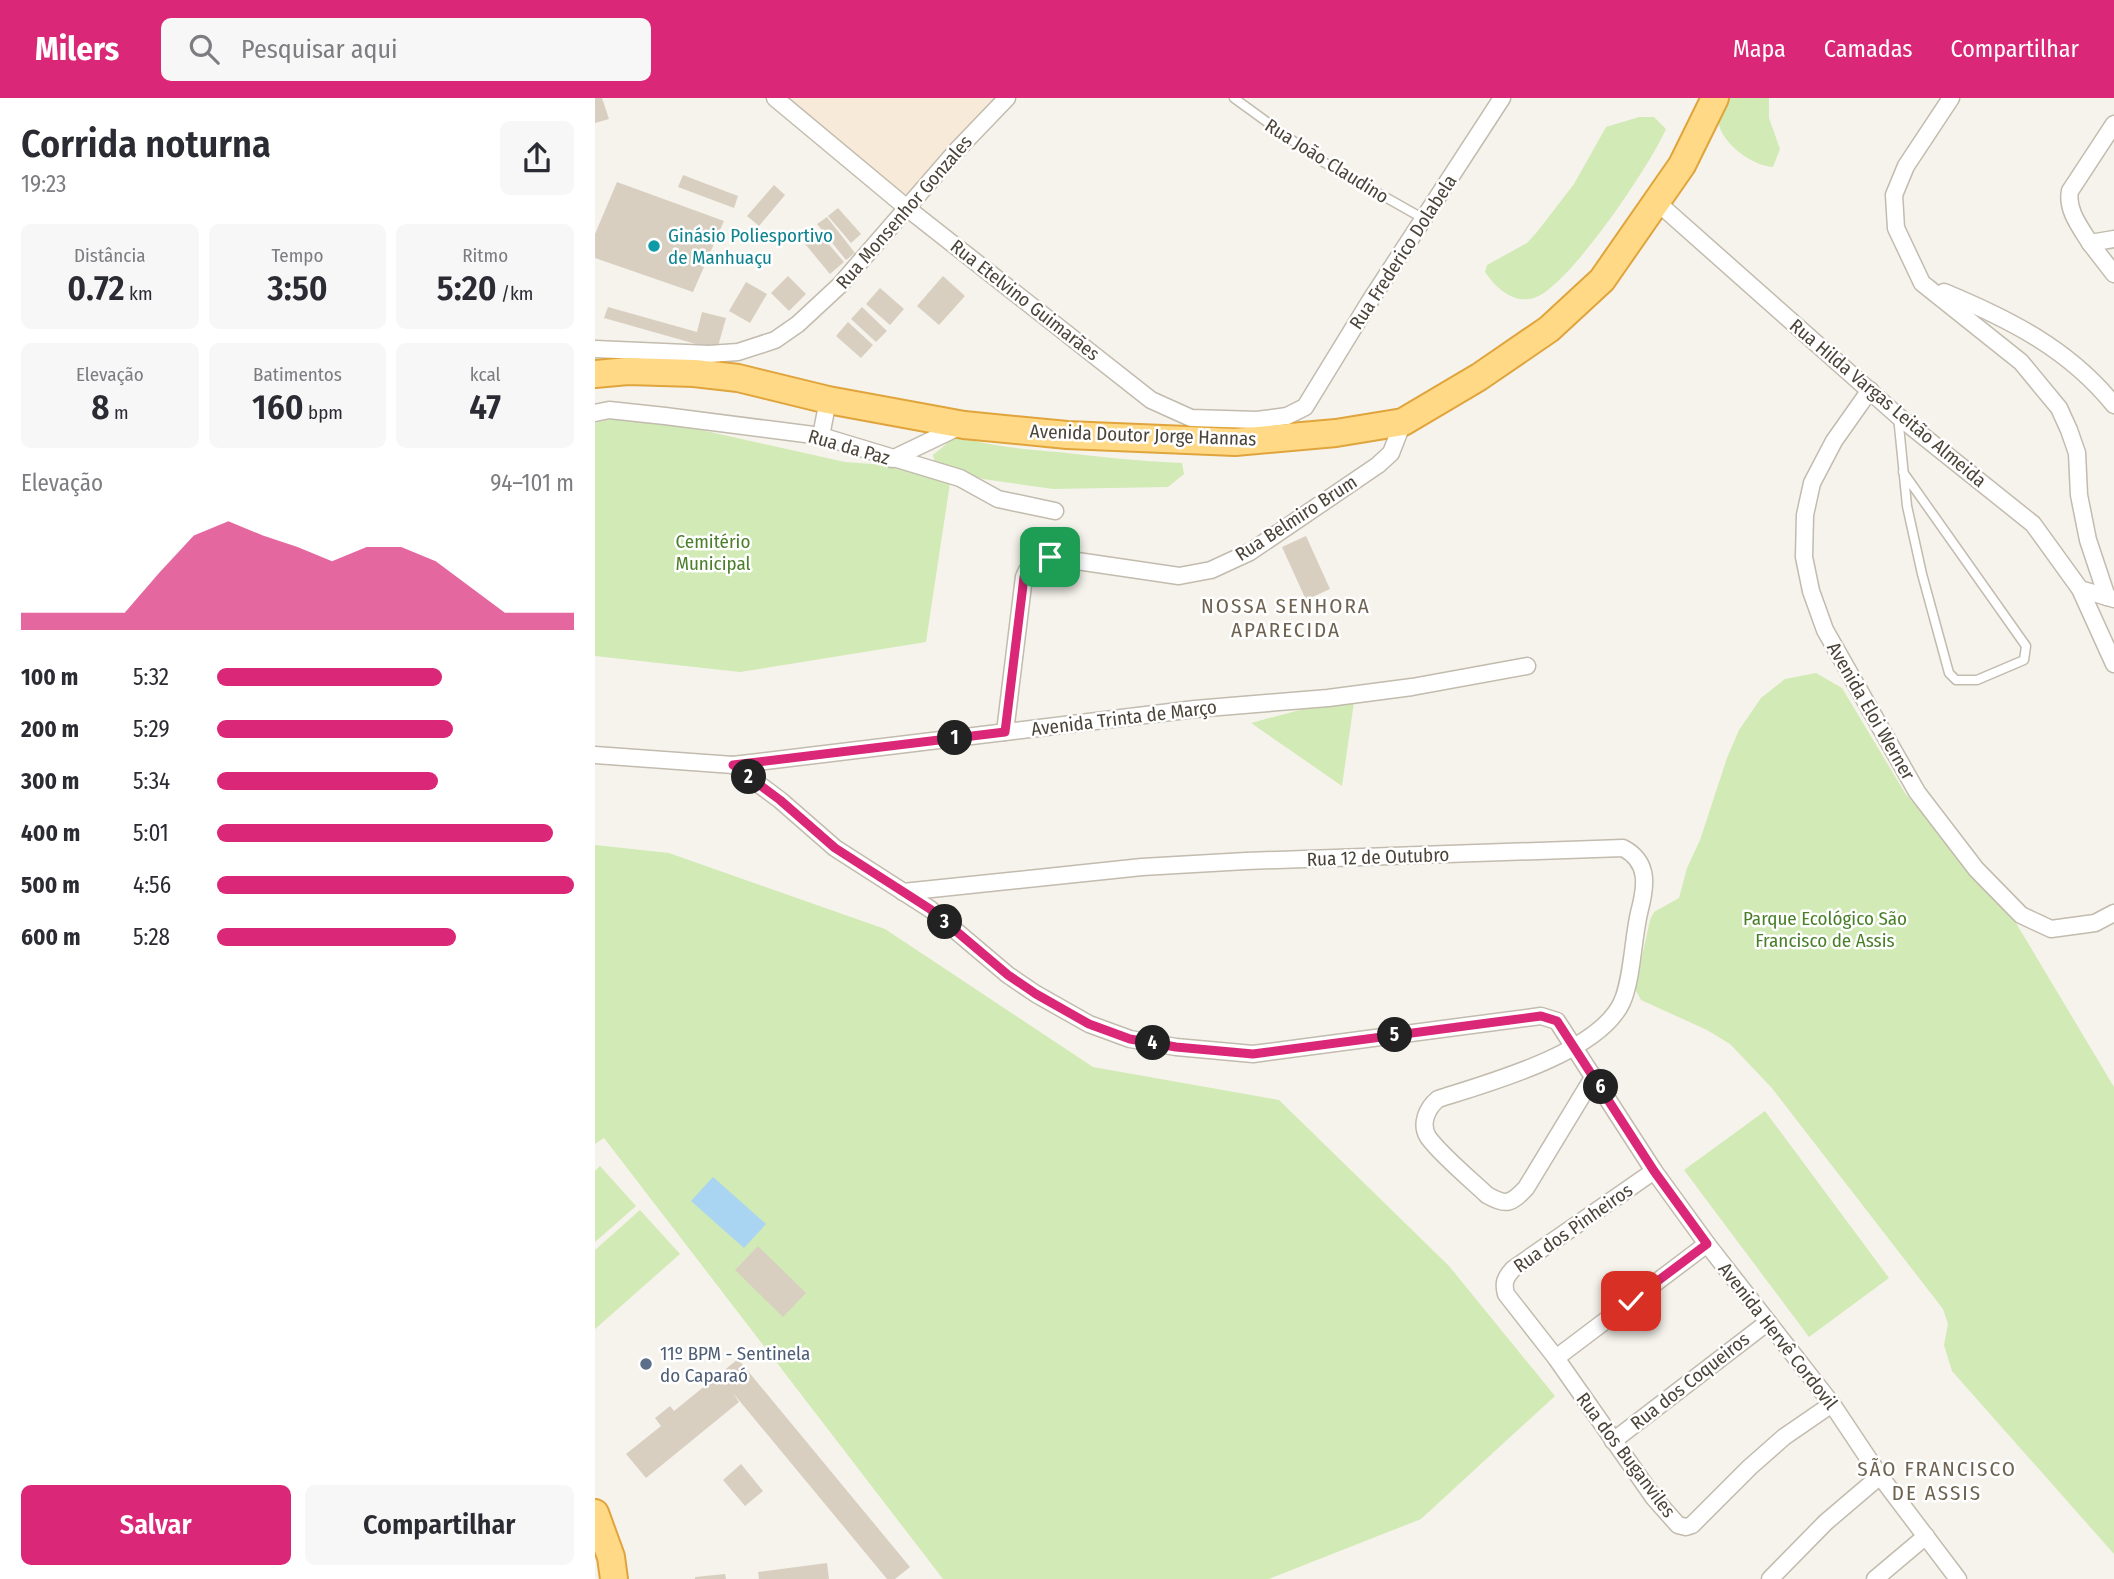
<!DOCTYPE html>
<html lang="pt">
<head>
<meta charset="utf-8">
<style>
  :root { --surface:#fff; --page:#f7f7f7; --text:#2b2b33; --muted:#7c7c81; --accent:#db2777 }
  body { margin:0; font-family:"Fira Sans Condensed",sans-serif; background:var(--page); color:var(--text); height:100vh; display:flex; flex-direction:column; font-size:26px; white-space:nowrap }
  * { box-sizing:border-box; margin:0 }
  p { font-size:23px; color:var(--muted) }
  .icon { flex:none; width:38px; height:38px; fill:none; stroke:currentColor; stroke-width:2; stroke-linecap:round; stroke-linejoin:round }
  .map { position:relative; flex:1; overflow:hidden }
  .details { display:flex; flex-direction:column; background:var(--surface); width:595px }
  .details>* { flex:none }
  .pin { position:absolute; display:grid; place-items:center; width:60px; height:60px; color:#fff; margin:-30px; border-radius:14px; box-shadow:0 4px 10px #0006 }
  .km { position:absolute; width:35px; height:35px; margin:-18px; border-radius:50%; background:#222; color:#fff; font-size:19px; line-height:35px; text-align:center }
  .round { display:grid; place-items:center; flex:none; width:74px; height:74px; border-radius:10px; background:var(--page) }
  .summary { display:flex; align-items:center; justify-content:space-between; height:119px; padding:0 21px }
  h1 { font-size:38px; font-weight:600; line-height:52px }
  .stats { display:grid; grid-template-columns:repeat(3,1fr); gap:10px; height:119px; padding:7px 21px }
  .stats div { display:grid; align-content:center; border-radius:10px; background:var(--page); text-align:center }
  .stats b { font-size:35px; font-weight:600 }
  .stats small { font-size:19px; font-weight:400 }
  .stats p { font-size:19px }
  .chart { height:196px; padding:14px 21px }
  .chart p { display:flex; justify-content:space-between }
  .chart svg { width:100%; height:126px; margin-top:7px; fill:var(--accent); opacity:.7 }
  .action { display:flex; gap:14px; margin-top:auto; padding:14px 21px }
  .action a { flex:1; height:80px; border-radius:10px; background:var(--accent); color:#fff; font-size:28px; font-weight:600; line-height:80px; text-align:center }
  .action a+a { background:var(--page); color:var(--text) }
  ul { padding:0 21px; list-style:none; font-size:23px }
  li { display:grid; grid-template-columns:112px 84px 1fr; align-items:center; height:52px }
  li i { height:18px; border-radius:9px; background:var(--accent) }
  header { display:flex; align-items:center; gap:42px; box-sizing:border-box; height:98px; padding:0 35px; background:var(--accent); color:#fff }
  header strong { font-size:33px }
  nav { display:flex; gap:38px; margin-inline-start:auto; font-size:24px }
  .search { width:490px; height:63px; background:var(--page); display:flex; align-items:center; gap:18px; box-sizing:border-box; padding:0 24px; border-radius:10px; color:var(--muted); font-size:26px }
  main { display:flex; flex:1; min-height:0 }
  .map>svg:first-child { display:block }
  .commercial { fill:#f7ead8 }
  .green { fill:#d2eab5 }
  .water { fill:#a9d4f2 }
  .building { fill:#d8cfc1 }
  .lines { fill:none; stroke-linecap:round; stroke-linejoin:round }
  .service-casing { stroke:#c2bbae; stroke-width:11 }
  .minor-casing { stroke:#c2bbae; stroke-width:19 }
  .trunk-casing { stroke:#e0a43c; stroke-width:30 }
  .service { stroke:#fff; stroke-width:8 }
  .minor { stroke:#fff; stroke-width:16 }
  .trunk { stroke:#ffd985; stroke-width:26 }
  .route-casing { stroke:#fff; stroke-width:14 }
  .route { stroke:#db2777; stroke-width:9 }
  .culture-dot { fill:#0f9aa8; stroke:#fff; stroke-width:2.5 }
  .service-dot { fill:#5c6f8a; stroke:#fff; stroke-width:2.5 }
  .labels { text-anchor:middle; dominant-baseline:central; stroke-width:5; stroke-linejoin:round; paint-order:stroke }
  .street-label { font-size:19px; fill:#4b4439; stroke:#fff }
  .culture-label { font-size:19px; fill:#0d838f; stroke:#fff; text-anchor:start }
  .park-label { font-size:19px; fill:#4a7f2a; stroke:#fff }
  .service-label { font-size:19px; fill:#4e5e75; stroke:#fff; text-anchor:start }
  .neighbourhood-label { font-size:21px; letter-spacing:2px; fill:#6e6250; stroke:#fff }
</style>
</head>
<body>
<header>
<strong>Milers</strong>
<div class="search"><svg class="icon" aria-label="search" viewBox="0 0 24 24"><circle cx="10" cy="10" r="6"/><path d="M15 15l6 6"/></svg>Pesquisar aqui</div>
<nav><a>Mapa</a><a>Camadas</a><a>Compartilhar</a></nav>
</header>
<main>
<section class="details">
<div class="summary"><div><h1>Corrida noturna</h1><p>19:23</p></div><a class="round"><svg class="icon" aria-label="share" viewBox="0 0 24 24"><path d="M12 15V3M7 8l5-5 5 5M5 13v7h14v-7"/></svg></a></div>
<div class="stats">
<div><p>Distância</p><b>0.72<small> km</small></b></div>
<div><p>Tempo</p><b>3:50</b></div>
<div><p>Ritmo</p><b>5:20<small> /km</small></b></div>
</div>
<div class="stats">
<div><p>Elevação</p><b>8<small> m</small></b></div>
<div><p>Batimentos</p><b>160<small> bpm</small></b></div>
<div><p>kcal</p><b>47</b></div>
</div>
<div class="chart"><p><span>Elevação</span>94–101 m</p>
<svg viewBox="0 0 160 44" preserveAspectRatio="none"><path d="M0 44V38L10 38L20 38L30 38L40 24L50 11L60 6L70 11L80 15L90 20L100 15L110 15L120 20L130 29L140 38L150 38L160 38V44z"/></svg>
</div>
<ul>
<li><b>100 m</b>5:32<i style="width:63%"></i></li>
<li><b>200 m</b>5:29<i style="width:66%"></i></li>
<li><b>300 m</b>5:34<i style="width:62%"></i></li>
<li><b>400 m</b>5:01<i style="width:94%"></i></li>
<li><b>500 m</b>4:56<i style="width:100%"></i></li>
<li><b>600 m</b>5:28<i style="width:67%"></i></li>
</ul>
<div class="action"><a>Salvar</a><a>Compartilhar</a></div>
</section>
<div class="map">
<svg width="1519" height="1481" viewBox="0 0 1519 1481">
  <rect width="100%" height="100%" fill="#f6f3ec"/>
  <!-- commercial -->
  <polygon class="commercial" points="180,0 412,0 312,110"/>
  <!-- green -->
  <g class="green">
    <path d="M1130,0h44v20l11,31 -7,18c-21,-1 -54,-25 -55,-48 0,-7 4,-14 7,-21z"/>
    <path d="M1044,19h15l12,12c-15,35 -97,158 -132,169 -21,6 -38,-10 -49,-26l2,-7 40,-22 10,-11 37,-48 32,-57z"/>
    <polygon points="22,320 75,325 250,364 291,367 355,385 331,544 145,574 0,558 0,325"/>
    <path d="M361,338c32,10 68,13 102,16 41,5 82,9 124,11l2,11 -16,13 -115,2 -70,-10 -48,-15 -2,-9z"/>
    <polygon points="1221,575 1247,590 1310,695 1421,825 1519,989 1519,1456 1357,1273 1349,1247 1353,1226 1348,1211 1176,989 1135,946 1112,932 1046,902 1040,891 1055,822 1059,814 1084,800 1092,770 1105,742 1132,660 1144,632 1166,600 1190,581"/>
    <polygon points="760,597 747,688 656,625"/>
    <polygon points="0,747 74,755 290,831 498,969 684,1002 854,1168 960,1298 826,1421 674,1481 348,1481 9,1040 0,1046"/>
    <polygon points="1170,1013 1294,1180 1214,1239 1089,1072"/>
    <polygon points="5,1068 41,1108 0,1144 0,1073"/>
    <polygon points="45,1112 85,1156 0,1231 0,1152"/>
  </g>
  <!-- water -->
  <polygon class="water" points="118,1079 171,1126 149,1150 96,1103"/>
  <!-- building -->
  <g class="building">
    <polygon points="0,0 7,0 14,21 0,25"/>
    <polygon points="88,77 143,98 139,110 83,89"/>
    <polygon points="22,84 129,123 98,194 0,160 0,136"/>
    <polygon points="179,87 190,97 164,128 152,118"/>
    <polygon points="243,110 266,136 256,145 233,118"/>
    <polygon points="232,119 260,155 251,162 222,126"/>
    <polygon points="219,129 249,164 235,176 206,141"/>
    <polygon points="193,178 211,196 194,213 176,195"/>
    <polygon points="348,178 370,198 344,227 322,208"/>
    <polygon points="151,184 172,196 155,225 134,213"/>
    <polygon points="285,190 309,211 295,227 271,206"/>
    <polygon points="13,209 102,234 107,214 131,220 122,252 9,220"/>
    <polygon points="267,209 292,233 281,244 256,221"/>
    <polygon points="253,224 278,247 266,260 241,238"/>
    <polygon points="711,438 735,491 711,502 687,449"/>
    <polygon points="163,1148 211,1195 188,1219 140,1172"/>
    <polygon points="143,1261 315,1469 300,1481 292,1481 138,1295 144,1304 51,1380 31,1356 66,1328 60,1320 75,1308 79,1313"/>
    <polygon points="146,1366 168,1393 150,1408 128,1382"/>
    <polygon points="232,1465 234,1481 164,1481 163,1474"/>
    <polygon points="130,1476 131,1481 100,1481 100,1479"/>
  </g>
  <g class="lines">
    <defs>
      <g id="service">
        <polyline points="639,0 723,61 829,121"/>
        <polyline points="1303,318 1312,408 1327,476 1354,575 1361,582 1382,582 1429,562 1431,548 1308,374"/>
      </g>
      <g id="minor">
        <polyline points="180,0 312,110 556,302 596,320 662,322 692,318 710,309 775,203 907,0"/>
        <polyline points="1356,0 1311,68 1299,97 1301,130 1327,185 1426,264 1464,310 1474,332 1482,355 1484,397 1493,442 1512,499"/>
        <path d="M1519,26l-44,67c-4,19 11,37 20,52l24,-4"/>
        <polyline points="1063,105 1303,318 1438,426 1485,491 1519,501"/>
        <polyline points="1495,145 1519,176"/>
        <path d="M1349,194c65,27 125,57 170,113"/>
        <polyline points="0,251 114,256 143,254 180,242 203,226 245,187 363,51 412,0"/>
        <polyline points="1275,292 1239,343 1217,385 1210,417 1209,459 1216,493 1230,532 1322,694 1381,771 1426,817 1456,831 1500,825 1519,815"/>
        <polyline points="0,315 14,312 70,318 226,338 365,380 403,401 460,413"/>
        <polyline points="226,338 233,302"/>
        <polyline points="297,361 368,327"/>
        <polyline points="1485,491 1519,566"/>
        <path d="M410,634l19,-155c6,-15 11,-18 26,-20l129,19 32,-6 39,-18 128,-87 13,-12 12,-31"/>
        <polyline points="0,657 138,667 600,611 733,600 817,589 932,568"/>
        <polyline points="138,667 185,702 240,750 335,811 413,877 441,896 494,926 535,941 581,949 658,956 946,918 962,923 1059,1073 1112,1146 1237,1306 1285,1378 1363,1481"/>
        <path d="M308,794l239,-25 104,-6 377,-13c27,14 23,39 16,65 -6,26 -7,67 -17,89 -23,51 -134,81 -184,97 -11,9 -18,25 -10,38 12,17 43,43 59,58 19,11 24,9 39,-7l68,-112"/>
        <path d="M1059,1073l-141,98c-8,9 -10,14 -7,25l50,64 98,140 24,27 8,2 6,-2 58,-58 34,-30 48,-33"/>
        <polyline points="961,1260 1112,1146"/>
        <polyline points="1018,1343 1173,1224"/>
        <polyline points="1175,1481 1231,1424 1285,1378"/>
        <polyline points="1280,1481 1331,1438"/>
      </g>
      <g id="trunk">
        <polyline points="0,276 33,273 99,275 143,280 233,302 369,327 472,337 640,344 741,335 808,324 884,279 954,231 1007,182 1087,67 1120,0"/>
        <polyline points="0,1415 16,1459 19,1481"/>
      </g>
    </defs>
    <!-- service casing -->
    <use href="#service" class="service-casing"/>
    <!-- minor casing -->
    <use href="#minor" class="minor-casing"/>
    <!-- trunk casing -->
    <use href="#trunk" class="trunk-casing"/>
    <!-- service -->
    <use href="#service" class="service"/>
    <!-- minor -->
    <use href="#minor" class="minor"/>
    <!-- trunk -->
    <use href="#trunk" class="trunk"/>
  </g>
  <g class="lines">
    <defs>
      <path id="route" d="M455,459c-15,3 -20,6 -26,20l-19,155 -272,33 47,35 55,48 95,61 78,66 28,19 53,30 41,15 46,8 77,7 288,-38 16,5 97,150 53,73 -76,57"/>
    </defs>
    <!-- route casing -->
    <use href="#route" class="route-casing"/>
    <!-- route -->
    <use href="#route" class="route"/>
  </g>
  <!-- markers -->
  <circle class="culture-dot" cx="59" cy="148" r="7"/>
  <circle class="service-dot" cx="51" cy="1266" r="7"/>
  <g class="labels">
    <!-- street labels -->
    <g class="street-label">
      <text transform="translate(732 63) rotate(32)">Rua João Claudino</text>
      <text transform="translate(309 114) rotate(-49)">Rua Monsenhor Gonzales</text>
      <text transform="translate(808 154) rotate(-57)">Rua Frederico Dolabela</text>
      <text transform="translate(430 202) rotate(38)">Rua Etelvino Guimarães</text>
      <text transform="translate(1293 305) rotate(40)">Rua Hilda Vargas Leitão Almeida</text>
      <text transform="translate(548 337) rotate(2)">Avenida Doutor Jorge Hannas</text>
      <text transform="translate(254 349) rotate(16)">Rua da Paz</text>
      <text transform="translate(701 420) rotate(-33)">Rua Belmiro Brum</text>
      <text transform="translate(1276 613) rotate(60)">Avenida Eloi Werner</text>
      <text transform="translate(529 620) rotate(-7)">Avenida Trinta de Março</text>
      <text transform="translate(783 759) rotate(-2)">Rua 12 de Outubro</text>
      <text transform="translate(978 1130) rotate(-35)">Rua dos Pinheiros</text>
      <text transform="translate(1183 1238) rotate(52)">Avenida Hervê Cordovil</text>
      <text transform="translate(1095 1283) rotate(-38)">Rua dos Coqueiros</text>
      <text transform="translate(1031 1357) rotate(53)">Rua dos Buganviles</text>
    </g>
    <!-- culture labels -->
    <g class="culture-label">
      <text x="73" y="137">Ginásio Poliesportivo<tspan x="73" dy="22">de Manhuaçu</tspan></text>
    </g>
    <!-- park labels -->
    <g class="park-label">
      <text x="118" y="443">Cemitério<tspan x="118" dy="22">Municipal</tspan></text>
      <text x="1230" y="820">Parque Ecológico São<tspan x="1230" dy="22">Francisco de Assis</tspan></text>
    </g>
    <!-- service labels -->
    <g class="service-label">
      <text x="65" y="1255">11º BPM - Sentinela<tspan x="65" dy="22">do Caparaó</tspan></text>
    </g>
    <!-- neighbourhood labels -->
    <g class="neighbourhood-label">
      <text x="691" y="508">NOSSA SENHORA<tspan x="691" dy="24">APARECIDA</tspan></text>
      <text x="1342" y="1371">SÃO FRANCISCO<tspan x="1342" dy="24">DE ASSIS</tspan></text>
    </g>
  </g>
</svg>
<div class="pin" style="left:455px;top:459px;background:#1e9e55"><svg class="icon" aria-label="arrive" viewBox="0 0 24 24"><path d="M6 21V4h12l-3 4 3 4H6"/></svg></div>
<div class="pin" style="left:1036px;top:1203px;background:#d93025"><svg class="icon" aria-label="check" viewBox="0 0 24 24"><path d="M5 12l5 5 9-10"/></svg></div>
<b class="km" style="left:360px;top:640px">1</b>
<b class="km" style="left:154px;top:679px">2</b>
<b class="km" style="left:350px;top:824px">3</b>
<b class="km" style="left:558px;top:945px">4</b>
<b class="km" style="left:800px;top:937px">5</b>
<b class="km" style="left:1006px;top:989px">6</b>
</div>
</main>
</body>
</html>
